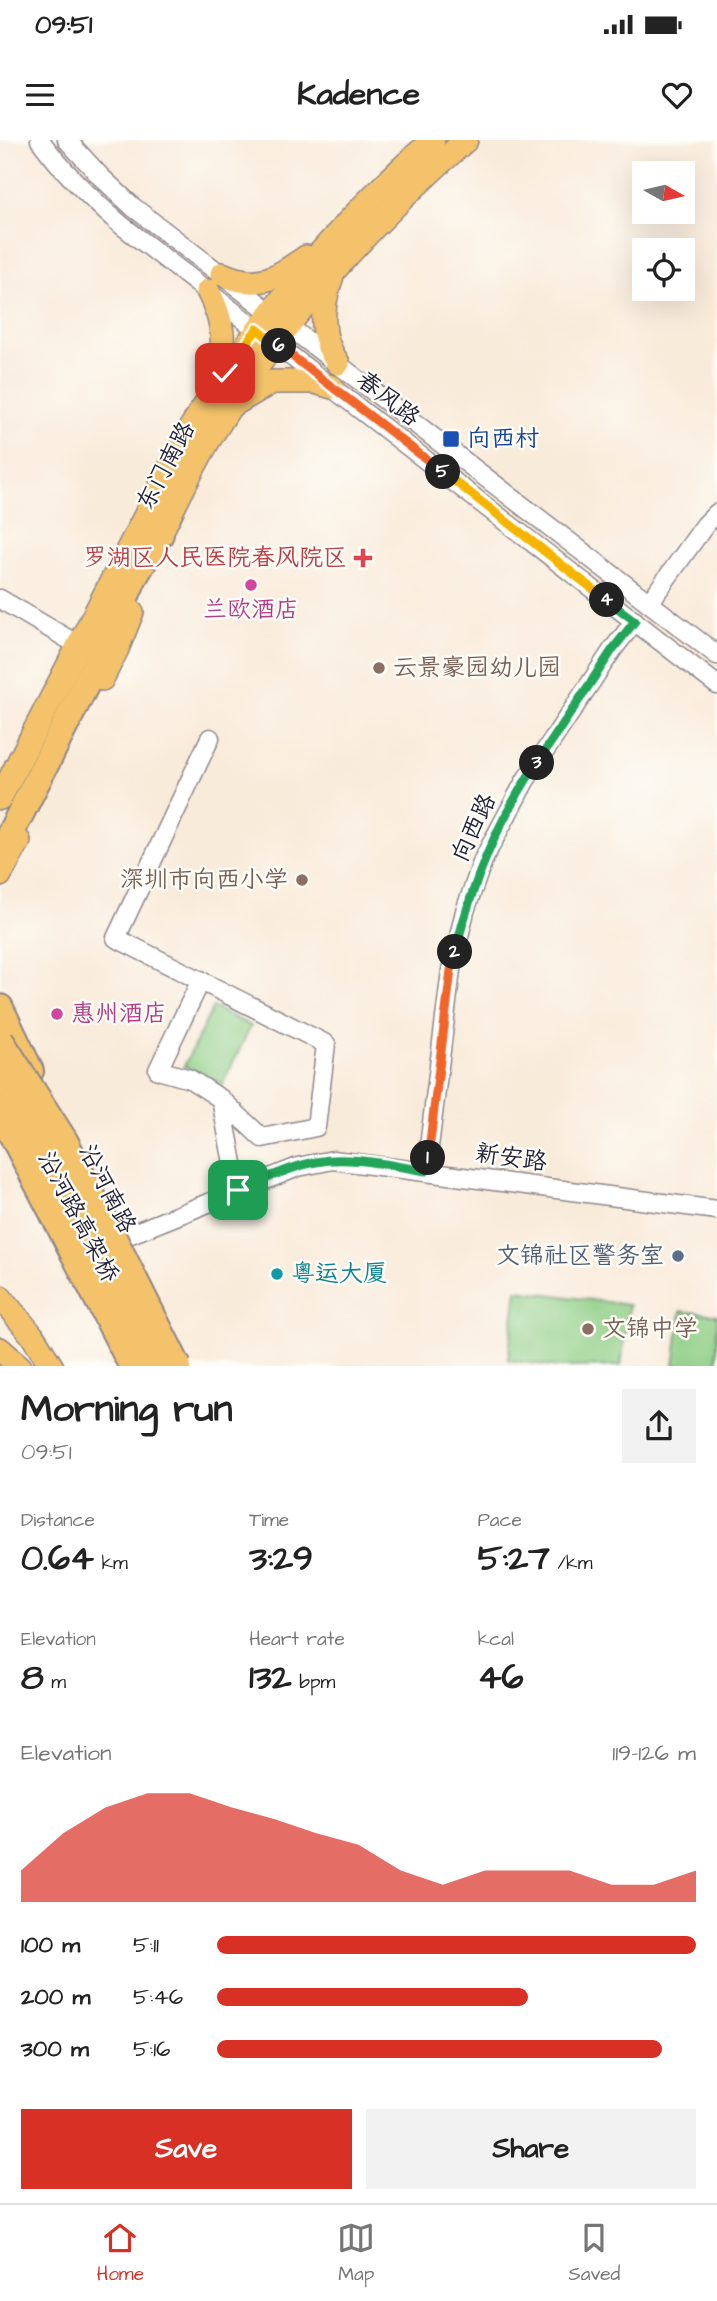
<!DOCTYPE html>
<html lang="en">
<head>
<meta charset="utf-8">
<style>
  :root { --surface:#fff; --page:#f2f2f2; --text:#222; --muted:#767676; --line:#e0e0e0; --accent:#d93025 }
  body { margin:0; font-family:"Architects Daughter","LXGW WenKai TC",sans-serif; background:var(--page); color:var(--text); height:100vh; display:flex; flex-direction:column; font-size:26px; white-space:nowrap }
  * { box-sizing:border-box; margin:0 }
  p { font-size:23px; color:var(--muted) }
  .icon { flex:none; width:38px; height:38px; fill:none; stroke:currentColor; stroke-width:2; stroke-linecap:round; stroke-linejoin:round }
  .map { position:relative; height:1226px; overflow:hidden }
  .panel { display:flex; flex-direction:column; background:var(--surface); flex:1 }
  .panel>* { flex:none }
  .needle { width:46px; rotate:98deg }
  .tools { position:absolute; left:632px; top:21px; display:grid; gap:14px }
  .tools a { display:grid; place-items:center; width:63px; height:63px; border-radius:0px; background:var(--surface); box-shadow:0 7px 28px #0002; font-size:35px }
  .pin { position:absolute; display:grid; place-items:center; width:60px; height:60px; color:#fff; margin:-30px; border-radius:14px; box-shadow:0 4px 10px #0006 }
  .km { position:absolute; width:35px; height:35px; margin:-18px; border-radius:50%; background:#222; color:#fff; font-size:19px; line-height:35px; text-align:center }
  .round { display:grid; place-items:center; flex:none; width:74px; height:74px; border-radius:0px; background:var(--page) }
  .overview { display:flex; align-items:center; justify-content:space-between; height:119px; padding:0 21px }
  h1 { font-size:38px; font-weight:700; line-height:52px }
  .figures { display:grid; grid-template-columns:repeat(3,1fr); gap:10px; height:119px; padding:7px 21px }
  .figures div { display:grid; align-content:center }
  .figures b { font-size:35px; font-weight:700 }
  .figures small { font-size:19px; font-weight:400 }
  .figures p { font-size:19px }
  .chart { height:196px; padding:14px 21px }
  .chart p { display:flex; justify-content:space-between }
  .chart svg { width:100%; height:126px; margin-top:7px; fill:var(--accent); opacity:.7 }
  .cta { display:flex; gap:14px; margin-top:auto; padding:14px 21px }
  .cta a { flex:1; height:80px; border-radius:0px; background:var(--accent); color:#fff; font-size:28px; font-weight:700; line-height:80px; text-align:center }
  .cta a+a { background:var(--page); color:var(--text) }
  ul { padding:0 21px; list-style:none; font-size:23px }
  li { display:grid; grid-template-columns:112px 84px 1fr; align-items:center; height:52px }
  li i { height:18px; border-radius:9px; background:var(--accent) }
  .status { display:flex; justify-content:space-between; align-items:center; height:49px; padding:0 35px; background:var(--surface); direction:ltr }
  .status svg { height:19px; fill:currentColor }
  header { display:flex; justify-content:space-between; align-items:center; height:91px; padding:0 21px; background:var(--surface); font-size:32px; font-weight:700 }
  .tab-bar { display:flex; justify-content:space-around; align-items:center; height:98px; border-top:2px solid var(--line); background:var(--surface); font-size:19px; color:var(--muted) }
  .tab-bar a { display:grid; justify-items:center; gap:4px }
  .tab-bar .active { color:var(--accent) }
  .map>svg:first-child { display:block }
  .pitch { fill:#8dcd84; stroke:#587860; stroke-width:2 }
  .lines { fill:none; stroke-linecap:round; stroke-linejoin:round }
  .minor-casing { stroke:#8e868a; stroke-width:21 }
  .major-casing { stroke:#8e868a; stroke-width:26 }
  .highway-casing { stroke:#8e868a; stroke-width:30 }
  .minor { stroke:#fff; stroke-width:18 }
  .major { stroke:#f3c26a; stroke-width:23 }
  .highway { stroke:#f3c26a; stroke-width:26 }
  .highway-bridge-casing { stroke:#8e868a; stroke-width:30; stroke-linecap:butt }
  .highway-bridge { stroke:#f3c26a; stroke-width:26 }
  .split-1-casing { stroke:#fff; stroke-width:14 }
  .split-2-casing { stroke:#fff; stroke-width:14 }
  .split-3-casing { stroke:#fff; stroke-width:14 }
  .split-4-casing { stroke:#fff; stroke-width:14 }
  .split-5-casing { stroke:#fff; stroke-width:14 }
  .split-6-casing { stroke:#fff; stroke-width:14 }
  .split-7-casing { stroke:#fff; stroke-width:14 }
  .split-1 { stroke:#22a559; stroke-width:9 }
  .split-2 { stroke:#f0652b; stroke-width:9 }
  .split-3 { stroke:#22a559; stroke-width:9 }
  .split-4 { stroke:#22a559; stroke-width:9 }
  .split-5 { stroke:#f5b400; stroke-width:9 }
  .split-6 { stroke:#f0652b; stroke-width:9 }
  .split-7 { stroke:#f5b400; stroke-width:9 }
  .transit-dot { fill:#1a4fb4; stroke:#fdfcf7; stroke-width:2.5 }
  .health-dot { fill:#e0444e; stroke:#fdfcf7; stroke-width:2.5 }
  .hotel-dot { fill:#d1479c; stroke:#fdfcf7; stroke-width:2.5 }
  .education-dot { fill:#8d6e63; stroke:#fdfcf7; stroke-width:2.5 }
  .service-dot { fill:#5c6f8a; stroke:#fdfcf7; stroke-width:2.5 }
  .culture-dot { fill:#0f9aa8; stroke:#fdfcf7; stroke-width:2.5 }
  .labels { text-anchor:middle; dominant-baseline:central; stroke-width:5; stroke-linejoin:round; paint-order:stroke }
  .street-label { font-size:24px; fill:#22223b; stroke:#fdfcf7 }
  .transit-label { font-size:24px; fill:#164399; stroke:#fdfcf7; text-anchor:start }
  .health-label { font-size:24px; fill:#be3a42; stroke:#fdfcf7; text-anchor:end }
  .hotel-label { font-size:24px; fill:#b23c85; stroke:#fdfcf7 }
  .education-label { font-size:24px; fill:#785e54; stroke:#fdfcf7; text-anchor:start }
  .service-label { font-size:24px; fill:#4e5e75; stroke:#fdfcf7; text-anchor:end }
  .culture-label { font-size:24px; fill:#0d838f; stroke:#fdfcf7; text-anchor:start }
</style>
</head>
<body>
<div class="status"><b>09:51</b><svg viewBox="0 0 49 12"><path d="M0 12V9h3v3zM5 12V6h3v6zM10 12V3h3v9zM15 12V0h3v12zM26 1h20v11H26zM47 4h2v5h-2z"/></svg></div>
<header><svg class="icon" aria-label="menu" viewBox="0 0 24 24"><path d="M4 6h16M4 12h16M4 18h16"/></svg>Kadence<svg class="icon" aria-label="heart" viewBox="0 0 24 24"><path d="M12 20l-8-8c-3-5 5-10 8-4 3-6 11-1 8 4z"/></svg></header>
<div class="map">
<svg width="717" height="1227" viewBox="0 0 717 1227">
  <rect width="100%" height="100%" fill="#fdfcf7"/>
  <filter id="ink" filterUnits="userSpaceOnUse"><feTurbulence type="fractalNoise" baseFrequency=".0143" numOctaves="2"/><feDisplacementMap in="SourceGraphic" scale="14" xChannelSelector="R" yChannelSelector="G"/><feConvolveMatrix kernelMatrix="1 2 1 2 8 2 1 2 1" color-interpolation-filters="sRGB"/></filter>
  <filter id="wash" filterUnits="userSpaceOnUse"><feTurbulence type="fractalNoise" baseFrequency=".00686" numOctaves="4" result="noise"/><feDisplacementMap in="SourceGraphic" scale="28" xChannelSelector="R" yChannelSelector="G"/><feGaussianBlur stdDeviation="1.57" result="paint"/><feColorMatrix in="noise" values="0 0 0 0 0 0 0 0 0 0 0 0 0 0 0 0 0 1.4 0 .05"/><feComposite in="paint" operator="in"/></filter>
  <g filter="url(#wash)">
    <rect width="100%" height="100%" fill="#f9ebda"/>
    <!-- pitch -->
    <g class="pitch">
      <polygon points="213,867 251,886 222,945 184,926"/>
      <polygon points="517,1150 629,1165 621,1226 559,1227 508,1220"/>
      <polygon points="681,1171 717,1175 717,1226 674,1226"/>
    </g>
  </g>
  <g filter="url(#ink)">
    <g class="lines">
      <defs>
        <g id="minor">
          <path d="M40,0c23,32 50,58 80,84l597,461"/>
          <polyline points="67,0 101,37 133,67 717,515"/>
          <polyline points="0,459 78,505"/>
          <polyline points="649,463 705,385 717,373"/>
          <polyline points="201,840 158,930 190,939 221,959 262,998 316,987 326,904 116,798 210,598"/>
          <polyline points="221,959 238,1050"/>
          <polyline points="426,1031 451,830 465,771 483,720 525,641 613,509 635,481"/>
          <polyline points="106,1104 298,1027 333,1020 717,1070"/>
        </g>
        <g id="major">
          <path d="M222,134c37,16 53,4 84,-17"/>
          <path d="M332,136c-11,30 -13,61 6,87"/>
          <path d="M208,151c17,33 18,53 8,88"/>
          <polyline points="236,263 272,242 315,242 332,247"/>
          <path d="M154,410l6,-16c17,-33 33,-68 52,-99 69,-112 156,-210 254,-295"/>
          <polyline points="102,539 117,509 132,472"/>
          <path d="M0,658l191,-371c68,-107 146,-204 242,-287"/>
          <polyline points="0,735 19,701"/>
          <polyline points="0,1157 32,1195 52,1227"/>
          <polyline points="0,1209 20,1227"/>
        </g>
        <g id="highway">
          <polyline points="0,714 97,522 134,437 160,394"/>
          <polyline points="0,868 30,931"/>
        </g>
      </defs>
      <!-- minor casing -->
      <use href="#minor" class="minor-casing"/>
      <!-- major casing -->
      <use href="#major" class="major-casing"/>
      <!-- highway casing -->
      <use href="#highway" class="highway-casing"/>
      <!-- minor -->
      <use href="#minor" class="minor"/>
      <!-- major -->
      <use href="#major" class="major"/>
      <!-- highway -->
      <use href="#highway" class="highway"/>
      <defs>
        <g id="highway-bridge">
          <polyline points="0,900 65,1002 178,1227"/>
          <polyline points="3,934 157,1227"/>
          <polyline points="0,971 133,1227"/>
        </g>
      </defs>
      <!-- highway-bridge casing -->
      <use href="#highway-bridge" class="highway-bridge-casing"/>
      <!-- highway-bridge -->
      <use href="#highway-bridge" class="highway-bridge"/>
    </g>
  </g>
  <g class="lines" filter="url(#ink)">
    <defs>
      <path id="split-1" d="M238,1050c25,-10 51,-23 78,-28 35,-7 75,4 110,9l2,-13"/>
      <polyline id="split-2" points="428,1018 451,830 455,812"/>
      <path id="split-3" d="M455,812c18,-71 41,-128 82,-189"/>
      <polyline id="split-4" points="537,623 613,509 635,481 607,460"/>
      <polyline id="split-5" points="443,332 607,460"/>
      <polyline id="split-6" points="279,206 443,332"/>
      <polyline id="split-7" points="225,233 257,189 279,206"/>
    </defs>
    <!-- split-1 casing -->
    <use href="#split-1" class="split-1-casing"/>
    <!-- split-2 casing -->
    <use href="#split-2" class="split-2-casing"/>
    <!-- split-3 casing -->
    <use href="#split-3" class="split-3-casing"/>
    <!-- split-4 casing -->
    <use href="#split-4" class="split-4-casing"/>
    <!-- split-5 casing -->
    <use href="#split-5" class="split-5-casing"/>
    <!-- split-6 casing -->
    <use href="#split-6" class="split-6-casing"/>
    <!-- split-7 casing -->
    <use href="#split-7" class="split-7-casing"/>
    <!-- split-1 -->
    <use href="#split-1" class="split-1"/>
    <!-- split-2 -->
    <use href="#split-2" class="split-2"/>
    <!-- split-3 -->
    <use href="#split-3" class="split-3"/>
    <!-- split-4 -->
    <use href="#split-4" class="split-4"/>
    <!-- split-5 -->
    <use href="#split-5" class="split-5"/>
    <!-- split-6 -->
    <use href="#split-6" class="split-6"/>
    <!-- split-7 -->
    <use href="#split-7" class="split-7"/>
  </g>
  <!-- markers -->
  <rect class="transit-dot" x="442" y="290" width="18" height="18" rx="3.5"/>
  <path class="health-dot" d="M359.5 407.5h7v7h7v7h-7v7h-7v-7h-7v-7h7z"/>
  <g class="hotel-dot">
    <circle cx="251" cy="445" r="7"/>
    <circle cx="57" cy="874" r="7"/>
  </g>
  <g class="education-dot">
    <circle cx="379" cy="528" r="7"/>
    <circle cx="302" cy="740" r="7"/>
    <circle cx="588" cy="1189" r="7"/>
  </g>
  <circle class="service-dot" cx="678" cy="1116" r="7"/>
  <circle class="culture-dot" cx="277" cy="1134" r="7"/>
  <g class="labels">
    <!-- street labels -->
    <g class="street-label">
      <text transform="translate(388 259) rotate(38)">春风路</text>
      <text transform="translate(166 326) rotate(-62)">东门南路</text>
      <text transform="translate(474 688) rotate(-65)">向西路</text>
      <text transform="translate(511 1018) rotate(8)">新安路</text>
      <text transform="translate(107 1049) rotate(63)">沿河南路</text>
      <text transform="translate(78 1077) rotate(62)">沿河路高架桥</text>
    </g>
    <!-- transit labels -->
    <g class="transit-label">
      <text x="467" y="299">向西村</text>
    </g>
    <!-- health labels -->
    <g class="health-label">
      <text x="347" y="418">罗湖区人民医院春风院区</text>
    </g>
    <!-- hotel labels -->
    <g class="hotel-label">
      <text x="251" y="470">兰欧酒店</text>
      <text x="71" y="874" text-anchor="start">惠州酒店</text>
    </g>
    <!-- education labels -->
    <g class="education-label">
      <text x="393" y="528">云景豪园幼儿园</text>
      <text x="288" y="740" text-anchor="end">深圳市向西小学</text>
      <text x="602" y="1189">文锦中学</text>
    </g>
    <!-- service labels -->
    <g class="service-label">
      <text x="664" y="1116">文锦社区警务室</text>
    </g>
    <!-- culture labels -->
    <g class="culture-label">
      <text x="291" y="1134">粤运大厦</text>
    </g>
  </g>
</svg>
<div class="tools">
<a><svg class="needle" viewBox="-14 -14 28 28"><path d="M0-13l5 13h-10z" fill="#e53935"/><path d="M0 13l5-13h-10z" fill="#767676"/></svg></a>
<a><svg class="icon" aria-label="locate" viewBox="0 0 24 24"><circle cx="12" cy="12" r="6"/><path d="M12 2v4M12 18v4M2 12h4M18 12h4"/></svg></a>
</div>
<div class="pin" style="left:238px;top:1050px;background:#1e9e55"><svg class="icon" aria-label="arrive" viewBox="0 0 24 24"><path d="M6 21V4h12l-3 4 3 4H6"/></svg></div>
<div class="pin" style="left:225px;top:233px;background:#d93025"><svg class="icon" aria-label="check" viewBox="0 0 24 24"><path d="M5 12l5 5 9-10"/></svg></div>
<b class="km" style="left:428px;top:1018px">1</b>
<b class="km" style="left:455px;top:812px">2</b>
<b class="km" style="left:537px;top:623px">3</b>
<b class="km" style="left:607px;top:460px">4</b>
<b class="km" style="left:443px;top:332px">5</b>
<b class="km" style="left:279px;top:206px">6</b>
</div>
<section class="panel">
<div class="overview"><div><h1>Morning run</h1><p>09:51</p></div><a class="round"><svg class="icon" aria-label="share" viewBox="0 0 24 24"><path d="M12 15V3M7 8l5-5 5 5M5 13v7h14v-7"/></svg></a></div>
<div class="figures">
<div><p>Distance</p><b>0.64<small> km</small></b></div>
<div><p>Time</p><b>3:29</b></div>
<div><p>Pace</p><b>5:27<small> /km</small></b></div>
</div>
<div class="figures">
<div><p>Elevation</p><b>8<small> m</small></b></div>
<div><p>Heart rate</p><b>132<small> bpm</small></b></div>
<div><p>kcal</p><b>46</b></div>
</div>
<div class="chart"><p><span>Elevation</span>119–126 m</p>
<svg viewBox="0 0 160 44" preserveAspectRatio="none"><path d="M0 44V33L10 20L20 11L30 6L40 6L50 11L60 15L70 20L80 24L90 33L100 38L110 33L120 33L130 33L140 38L150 38L160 33V44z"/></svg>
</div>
<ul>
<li><b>100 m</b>5:11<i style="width:100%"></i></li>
<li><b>200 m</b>5:46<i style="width:65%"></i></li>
<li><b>300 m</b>5:16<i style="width:93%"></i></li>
</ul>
<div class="cta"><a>Save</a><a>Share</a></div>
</section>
<nav class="tab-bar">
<a class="active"><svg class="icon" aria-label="home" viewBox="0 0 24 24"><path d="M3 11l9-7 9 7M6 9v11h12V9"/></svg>Home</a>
<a><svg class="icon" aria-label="map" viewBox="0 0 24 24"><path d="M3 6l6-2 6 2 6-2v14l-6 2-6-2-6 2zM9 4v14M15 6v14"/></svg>Map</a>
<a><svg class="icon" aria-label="saved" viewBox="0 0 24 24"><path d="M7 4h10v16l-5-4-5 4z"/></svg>Saved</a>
</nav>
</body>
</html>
